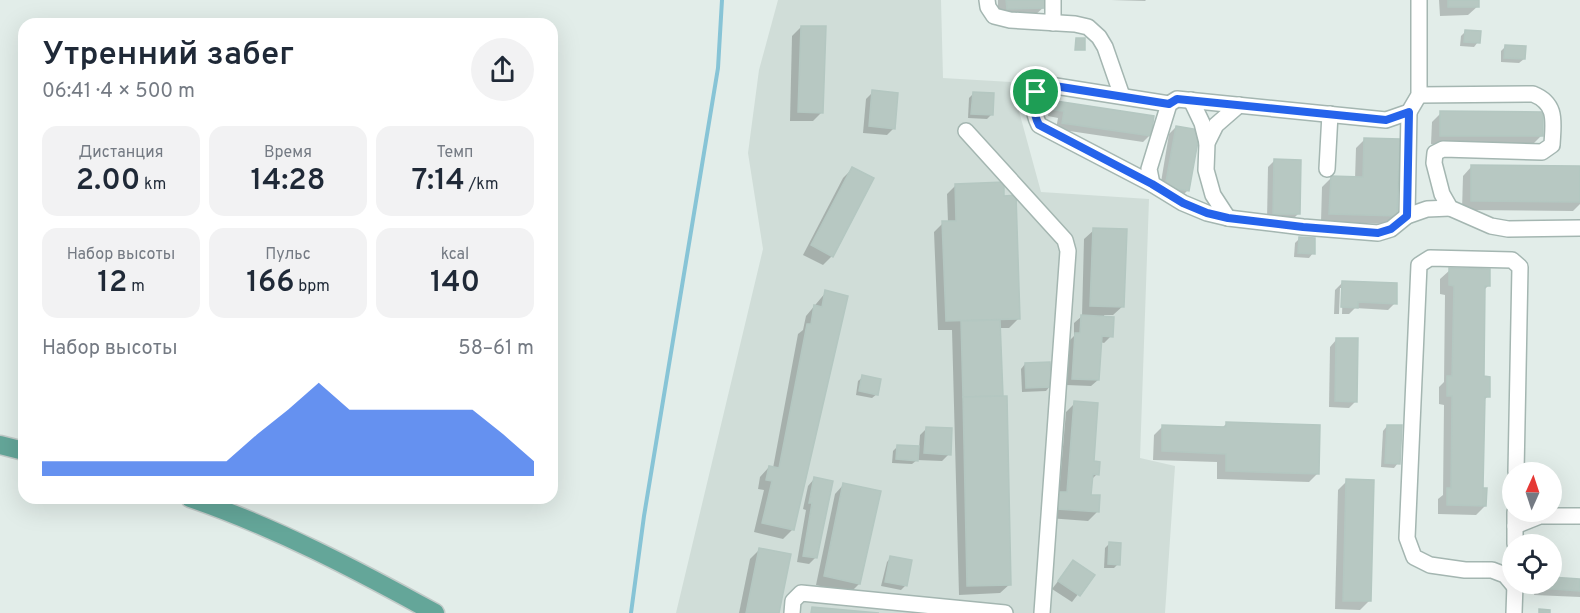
<!DOCTYPE html>
<html lang="ru">
<head>
<meta charset="utf-8">
<style>
  :root { --surface:#fff; --page:#f2f2f3; --text:#1f2937; --muted:#747a83; --accent:#2563eb }
  body { margin:0; font-family:Overpass,sans-serif; background:var(--page); color:var(--text); height:100vh; display:flex; flex-direction:column; font-size:22px; white-space:nowrap }
  * { box-sizing:border-box; margin:0 }
  p { font-size:20px; color:var(--muted) }
  .icon { flex:none; width:33px; height:33px; fill:none; stroke:currentColor; stroke-width:2; stroke-linecap:round; stroke-linejoin:round }
  .map { position:relative; flex:1; overflow:hidden }
  .panel { position:absolute; left:18px; top:18px; width:540px; height:486px; display:flex; flex-direction:column; background:var(--surface); border-radius:18px; box-shadow:0 6px 24px #0002 }
  .panel>* { flex:none }
  .needle { width:39px; rotate:3deg }
  .buttons { position:absolute; left:1502px; top:462px; display:grid; gap:12px }
  .buttons a { display:grid; place-items:center; width:60px; height:60px; border-radius:50%; background:var(--surface); box-shadow:0 6px 24px #0002; font-size:30px }
  .pin { position:absolute; display:grid; place-items:center; width:51px; height:51px; color:#fff; margin:-26px; border:3px solid #fff; border-radius:50%; box-shadow:0 2px 6px #0007 }
  .round { display:grid; place-items:center; flex:none; width:63px; height:63px; border-radius:32px; background:var(--page) }
  .headline { display:flex; align-items:center; justify-content:space-between; height:102px; padding:0 24px }
  h1 { font-size:33px; font-weight:600; line-height:45px }
  .figures { display:grid; grid-template-columns:repeat(3,1fr); gap:9px; height:102px; padding:6px 24px }
  .figures div { display:grid; align-content:center; border-radius:15px; background:var(--page); text-align:center }
  .figures b { font-size:30px; font-weight:600 }
  .figures small { font-size:16px; font-weight:400 }
  .figures p { font-size:16px }
  .chart { height:168px; padding:12px 24px }
  .chart p { display:flex; justify-content:space-between }
  .chart svg { width:100%; height:108px; margin-top:6px; fill:var(--accent); opacity:.7 }
  .map>svg:first-child { display:block }
  .built { fill:#d0ddd8 }
  .shadow { fill:#0003 }
  .lines { fill:none; stroke-linecap:round; stroke-linejoin:round }
  .stream { stroke:#87c4d6; stroke-width:4 }
  .building { fill:#b7c8c2; stroke:#b4c7c1; stroke-width:1.5 }
  .minor-casing { stroke:#a4b6b1; stroke-width:18 }
  .major-casing { stroke:#c1cac8; stroke-width:21 }
  .minor { stroke:#fff; stroke-width:15 }
  .major { stroke:#64a699; stroke-width:18 }
  .route-casing { stroke:#fff; stroke-width:12 }
  .route { stroke:#2563eb; stroke-width:8 }
</style>
</head>
<body>
<div class="map">
<svg width="1580" height="613" viewBox="0 0 1580 613">
  <rect width="100%" height="100%" fill="#e2ede9"/>
  <!-- built -->
  <polygon class="built" points="778,0 941,0 943,78 1011,82 1041,192 1149,199 1140,458 1175,466 1165,613 676,613 763,249 748,153 759,70"/>
  <!-- shadow -->
  <g class="shadow">
    <polygon points="998,0 1043,0 1044,7 1034,16 998,18"/>
    <polygon points="1111,0 1146,0 1145,1"/>
    <polygon points="1439,0 1478,0 1478,6 1468,15 1440,16"/>
    <polygon points="801,27 822,112 813,121 790,121 792,36"/>
    <polygon points="1465,32 1478,42 1474,47 1460,46 1461,36"/>
    <polygon points="1506,46 1524,59 1519,63 1501,62 1501,51"/>
    <polygon points="873,92 894,128 887,135 863,133 866,99"/>
    <polygon points="973,94 992,114 987,119 968,118 969,98"/>
    <polygon points="1056,103 1150,135 1143,142 1056,129 1058,118 1048,116 1049,109"/>
    <polygon points="1441,113 1541,136 1532,145 1431,144 1432,122"/>
    <polygon points="1176,127 1187,191 1180,198 1159,194 1169,134"/>
    <polygon points="1365,139 1396,215 1386,224 1321,222 1322,187 1331,178 1355,179 1356,148"/>
    <polygon points="1275,160 1298,214 1292,220 1267,220 1268,167"/>
    <polygon points="1472,166 1580,168 1580,204 1573,211 1462,210 1463,176"/>
    <polygon points="852,169 832,256 823,265 803,255 843,178"/>
    <polygon points="956,185 1003,197 1018,319 1009,328 999,328 1010,584 1000,593 959,595 952,330 938,330 934,232 943,223 948,223 947,194"/>
    <polygon points="1094,230 1123,306 1113,315 1104,315 1111,336 1104,343 1100,342 1098,380 1091,386 1066,385 1069,341 1074,336 1074,323 1082,316 1084,239"/>
    <polygon points="1300,238 1313,253 1309,258 1294,257 1295,243"/>
    <polygon points="1450,270 1488,286 1484,290 1483,378 1488,396 1483,401 1481,489 1485,506 1476,515 1438,514 1438,499 1443,495 1444,405 1439,404 1439,387 1444,382 1445,295 1440,294 1440,279"/>
    <polygon points="1342,283 1395,303 1388,310 1355,308 1349,314 1342,314 1343,288 1340,288 1339,314 1334,314 1335,290"/>
    <polygon points="826,292 846,297 792,530 783,539 754,532 764,490 758,489 760,477 769,467 773,468 798,334 803,330 806,316"/>
    <polygon points="1336,340 1356,401 1349,408 1329,407 1330,347"/>
    <polygon points="1025,364 1050,386 1046,391 1022,392 1021,369"/>
    <polygon points="863,377 877,394 872,398 856,395 858,381"/>
    <polygon points="1075,403 1092,463 1097,474 1090,481 1089,496 1097,512 1088,521 1048,518 1059,493 1066,412"/>
    <polygon points="1226,424 1318,473 1309,482 1217,479 1217,462 1153,460 1154,435 1163,426 1222,428"/>
    <polygon points="1387,426 1398,463 1394,468 1381,467 1383,431"/>
    <polygon points="926,429 949,454 942,461 917,460 912,464 892,463 893,451 897,447 919,448 920,435"/>
    <polygon points="814,479 816,557 809,564 797,562 806,510 803,509 808,486"/>
    <polygon points="1347,481 1369,601 1360,610 1335,609 1338,490"/>
    <polygon points="844,484 859,584 850,593 816,585 835,494"/>
    <polygon points="1109,544 1118,564 1114,568 1104,568 1105,548"/>
    <polygon points="759,550 777,613 739,613 750,559"/>
    <polygon points="891,557 910,562 905,586 901,590 881,586 887,562"/>
    <polygon points="1073,562 1093,575 1072,602 1052,589"/>
    <polygon points="1551,579 1580,580 1580,597 1534,595 1536,584 1551,584"/>
  </g>
  <g class="lines">
    <!-- stream -->
    <polyline class="stream" points="631,613 644,516 718,68 722,0"/>
  </g>
  <!-- building -->
  <g class="building">
    <polygon points="1006,0 1045,0 1045,8 1007,9"/>
    <rect x="1448" y="0" width="31" height="7"/>
    <polygon points="801,26 826,26 823,113 798,112"/>
    <polygon points="1465,30 1481,31 1480,43 1464,42"/>
    <polygon points="1076,38 1085,38 1085,50 1075,50"/>
    <polygon points="1505,45 1526,46 1525,59 1504,58"/>
    <polygon points="872,90 898,93 895,129 869,126"/>
    <polygon points="973,92 994,93 993,115 971,114"/>
    <polygon points="1056,101 1154,116 1151,136 1062,123 1064,111 1054,110"/>
    <polygon points="1440,111 1543,112 1543,136 1440,136"/>
    <polygon points="1176,126 1200,130 1189,191 1165,187"/>
    <polygon points="1364,138 1400,139 1397,216 1329,214 1331,176 1363,177"/>
    <polygon points="1274,159 1301,160 1300,214 1273,214"/>
    <polygon points="1471,165 1580,166 1580,202 1471,201"/>
    <polygon points="852,167 874,178 833,257 811,245"/>
    <polygon points="1004,182 1004,196 1016,195 1020,319 946,321 942,221 956,221 955,184"/>
    <polygon points="1093,228 1127,229 1124,307 1090,306"/>
    <polygon points="1299,237 1315,238 1315,254 1298,253"/>
    <polygon points="1449,268 1490,269 1490,286 1485,286 1484,376 1490,377 1490,397 1485,397 1483,488 1487,488 1486,506 1447,505 1447,488 1451,488 1452,396 1447,396 1447,376 1452,376 1454,286 1449,285"/>
    <polygon points="1342,281 1397,283 1397,304 1358,302 1358,308 1341,307"/>
    <polygon points="825,290 848,296 794,530 762,523 772,481 766,480 769,466 779,468 807,324 811,324 814,305 822,307"/>
    <polygon points="1081,315 1114,317 1113,337 1102,336 1099,380 1072,379 1075,333 1080,333"/>
    <polygon points="1000,320 1003,396 963,397 961,321"/>
    <polygon points="1336,338 1358,338 1357,402 1335,401"/>
    <polygon points="1050,362 1052,387 1026,388 1025,363"/>
    <polygon points="862,375 881,379 878,395 859,391"/>
    <polygon points="1003,396 1007,396 1011,585 967,586 963,397"/>
    <polygon points="1074,401 1098,403 1094,461 1100,462 1099,475 1093,474 1091,495 1100,495 1099,512 1057,509 1058,492 1067,492"/>
    <polygon points="1226,422 1320,425 1319,474 1226,471 1226,454 1162,451 1162,425 1226,427"/>
    <polygon points="1387,425 1402,425 1400,464 1385,463"/>
    <polygon points="926,427 952,428 951,455 924,453"/>
    <polygon points="897,445 919,446 918,461 896,459"/>
    <polygon points="814,477 833,481 817,558 803,556 812,503 809,503"/>
    <polygon points="1346,479 1374,480 1371,601 1343,601"/>
    <polygon points="843,483 881,491 860,584 824,576"/>
    <polygon points="1109,542 1121,543 1120,565 1108,564"/>
    <polygon points="759,548 791,554 779,613 746,613"/>
    <polygon points="890,556 912,560 907,586 885,582"/>
    <polygon points="1073,560 1095,575 1080,596 1058,581"/>
    <polygon points="1551,577 1580,579 1580,591 1540,588 1540,584 1551,584"/>
    <polygon points="812,607 879,613 811,613"/>
    <polygon points="1539,609 1550,610 1550,613 1539,613"/>
  </g>
  <g class="lines">
    <defs>
      <g id="minor">
        <polyline points="987,0 988,7 994,16 1010,20 1075,24 1088,27 1099,37 1105,47 1122,96"/>
        <polyline points="1053,0 1053,23"/>
        <polyline points="1419,0 1419,95 1409,112 1386,120 1177,99 1169,104 1149,169 1152,184 1183,203 1207,213 1228,218 1303,227 1378,233 1391,229 1407,216 1427,209 1450,208"/>
        <path d="M1419,95l114,-1c25,10 20,29 19,51l-10,7 -99,-3 -8,4 -1,10 8,31 8,14 41,18 17,3 72,-1"/>
        <polyline points="1191,100 1202,123 1207,143"/>
        <polyline points="966,131 1065,240 1068,251 1042,613"/>
        <polyline points="1327,169 1330,114"/>
        <path d="M1152,184l-113,-59c-7,-14 -7,-29 4,-41l126,20"/>
        <polyline points="1407,216 1409,112"/>
        <polyline points="1228,218 1213,195 1206,170 1207,143 1216,125 1239,105"/>
        <polyline points="1515,526 1540,516 1580,516"/>
        <polyline points="1515,544 1515,512"/>
        <polyline points="1515,587 1505,575 1492,570 1465,570 1430,565 1414,557 1407,538 1419,265 1430,258 1512,260 1520,267 1516,472"/>
        <polyline points="792,613 793,601 801,593 1005,613"/>
        <polyline points="1514,613 1515,584"/>
      </g>
      <g id="major">
        <polyline points="0,445 24,451"/>
        <path d="M190,498c85,29 167,72 245,115"/>
      </g>
    </defs>
    <!-- minor casing -->
    <use href="#minor" class="minor-casing"/>
    <!-- major casing -->
    <use href="#major" class="major-casing"/>
    <!-- minor -->
    <use href="#minor" class="minor"/>
    <!-- major -->
    <use href="#major" class="major"/>
  </g>
  <g class="lines">
    <defs>
      <path id="route" d="M1042,84l127,20 8,-5 209,21 23,-8 -2,104 -16,13 -13,4 -75,-6 -75,-9 -21,-5 -24,-10 -31,-19 -113,-59c-7,-14 -7,-29 3,-41z"/>
    </defs>
    <!-- route casing -->
    <use href="#route" class="route-casing"/>
    <!-- route -->
    <use href="#route" class="route"/>
  </g>
</svg>
<div class="buttons">
<a><svg class="needle" viewBox="-14 -14 28 28"><path d="M0-13l5 13h-10z" fill="#e53935"/><path d="M0 13l5-13h-10z" fill="#747a83"/></svg></a>
<a><svg class="icon" aria-label="locate" viewBox="0 0 24 24"><circle cx="12" cy="12" r="6"/><path d="M12 2v4M12 18v4M2 12h4M18 12h4"/></svg></a>
</div>
<div class="pin" style="left:1036px;top:92px;background:#1e9e55"><svg class="icon" aria-label="arrive" viewBox="0 0 24 24"><path d="M6 21V4h12l-3 4 3 4H6"/></svg></div>
<section class="panel">
<div class="headline"><div><h1>Утренний забег</h1><p>06:41 · 4 × 500 m</p></div><a class="round"><svg class="icon" aria-label="share" viewBox="0 0 24 24"><path d="M12 15V3M7 8l5-5 5 5M5 13v7h14v-7"/></svg></a></div>
<div class="figures">
<div><p>Дистанция</p><b>2.00<small> km</small></b></div>
<div><p>Время</p><b>14:28</b></div>
<div><p>Темп</p><b>7:14<small> /km</small></b></div>
</div>
<div class="figures">
<div><p>Набор высоты</p><b>12<small> m</small></b></div>
<div><p>Пульс</p><b>166<small> bpm</small></b></div>
<div><p>kcal</p><b>140</b></div>
</div>
<div class="chart"><p><span>Набор высоты</span>58–61 m</p>
<svg viewBox="0 0 160 44" preserveAspectRatio="none"><path d="M0 44V38L10 38L20 38L30 38L40 38L50 38L60 38L70 27L80 17L90 6L100 17L110 17L120 17L130 17L140 17L150 27L160 38V44z"/></svg>
</div>
</section>
</div>
</body>
</html>
